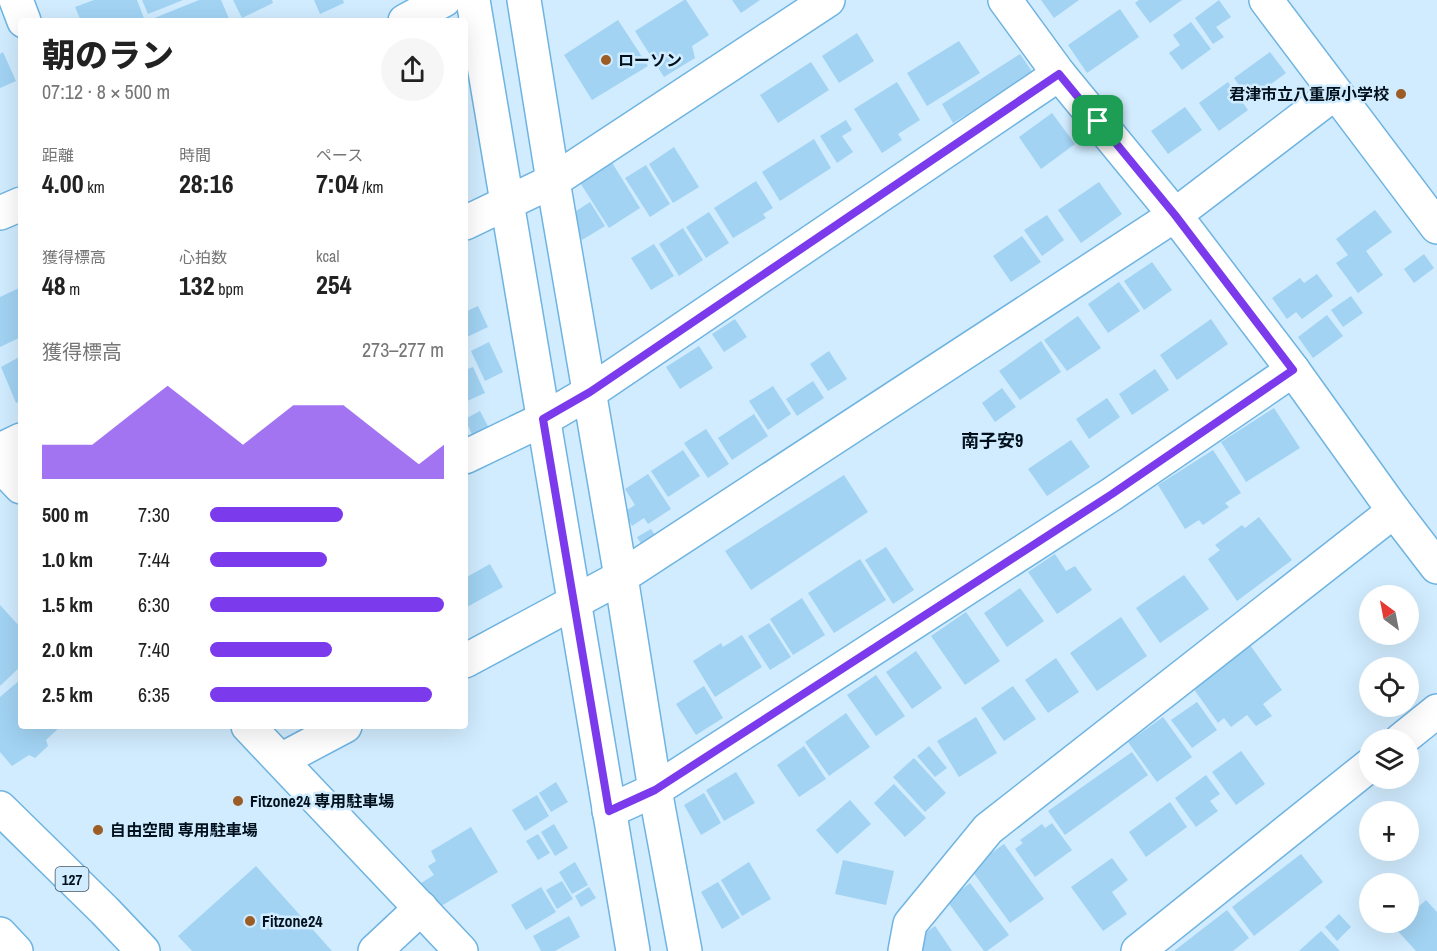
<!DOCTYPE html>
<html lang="ja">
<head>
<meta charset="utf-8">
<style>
  :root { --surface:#fff; --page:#f6f6f6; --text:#222; --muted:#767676; --accent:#7c3aed }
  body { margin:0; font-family:"Archivo Narrow","Noto Sans JP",sans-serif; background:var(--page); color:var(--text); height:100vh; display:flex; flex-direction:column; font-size:22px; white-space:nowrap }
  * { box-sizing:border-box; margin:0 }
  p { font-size:20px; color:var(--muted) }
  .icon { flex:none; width:33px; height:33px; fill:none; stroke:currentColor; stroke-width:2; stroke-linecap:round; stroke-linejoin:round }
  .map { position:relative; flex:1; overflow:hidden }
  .sheet { position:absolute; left:18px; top:18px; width:450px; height:711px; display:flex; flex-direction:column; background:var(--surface); border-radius:6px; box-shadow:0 6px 24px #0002 }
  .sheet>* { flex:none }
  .needle { width:39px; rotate:328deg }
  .tools { position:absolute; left:1359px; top:585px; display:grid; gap:12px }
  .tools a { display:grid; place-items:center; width:60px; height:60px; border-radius:50%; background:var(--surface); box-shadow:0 6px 24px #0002; font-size:30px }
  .pin { position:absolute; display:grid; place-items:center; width:51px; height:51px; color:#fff; margin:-26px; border-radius:12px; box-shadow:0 3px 9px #0006 }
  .round { display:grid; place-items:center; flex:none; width:63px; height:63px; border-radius:32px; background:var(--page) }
  .overview { display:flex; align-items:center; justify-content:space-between; height:102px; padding:0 24px }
  h1 { font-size:33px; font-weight:800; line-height:45px }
  .stats { display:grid; grid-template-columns:repeat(3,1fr); gap:9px; height:102px; padding:6px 24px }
  .stats div { display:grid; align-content:center }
  .stats b { font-size:26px; font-weight:800 }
  .stats small { font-size:16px; font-weight:400 }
  .stats p { font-size:16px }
  .chart { height:168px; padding:12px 24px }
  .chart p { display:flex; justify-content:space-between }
  .chart svg { width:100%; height:108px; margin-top:6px; fill:var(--accent); opacity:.7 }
  ul { padding:0 24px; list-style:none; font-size:20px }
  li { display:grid; grid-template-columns:96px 72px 1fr; align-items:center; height:45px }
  li i { height:15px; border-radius:8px; background:var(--accent) }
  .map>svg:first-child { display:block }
  .building { fill:#a2d3f3 }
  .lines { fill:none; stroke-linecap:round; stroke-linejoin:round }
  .minor-casing { stroke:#6fb4e1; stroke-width:36 }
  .highway-casing { stroke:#6fb4e1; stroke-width:36 }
  .minor { stroke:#fff; stroke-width:33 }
  .highway { stroke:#fff; stroke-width:33 }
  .route-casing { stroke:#fff; stroke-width:12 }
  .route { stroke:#7c3aed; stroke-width:8 }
  .poi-dot { fill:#9c5c25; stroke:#d1ecff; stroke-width:2 }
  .labels { text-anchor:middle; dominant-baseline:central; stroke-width:5; stroke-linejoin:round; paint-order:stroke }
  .shield { fill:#d1ecff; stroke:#3f5361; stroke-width:1.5 }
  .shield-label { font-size:15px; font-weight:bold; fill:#00111d }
  .poi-label { font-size:16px; font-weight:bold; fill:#00111d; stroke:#d1ecff; text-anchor:start }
  .neighbourhood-label { font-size:18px; font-weight:bold; fill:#00111d; stroke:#d1ecff }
</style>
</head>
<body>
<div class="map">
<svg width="1437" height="951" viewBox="0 0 1437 951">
  <rect width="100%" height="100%" fill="#d1ecff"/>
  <!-- building -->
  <g class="building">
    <polygon points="94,0 137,0 145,21 81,21 75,7"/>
    <polygon points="142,0 183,0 148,14"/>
    <polygon points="199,0 221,0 230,21 147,21"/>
    <polygon points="233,0 272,0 273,3 242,18"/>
    <polygon points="314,0 343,0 344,3 320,14"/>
    <polygon points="684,0 686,0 709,35 692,46 695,58 664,77 635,31"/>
    <polygon points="732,0 760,0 741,13"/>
    <polygon points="1041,0 1079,0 1054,18"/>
    <polygon points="1139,0 1182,0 1150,23 1135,3"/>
    <polygon points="1219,0 1231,17 1216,27 1224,37 1213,44 1195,18"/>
    <polygon points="1120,9 1139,37 1087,73 1068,45"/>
    <polygon points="618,20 648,66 592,100 564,55"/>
    <polygon points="1191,22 1211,49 1182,70 1169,53 1180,45 1173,35"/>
    <polygon points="857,33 874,61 839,83 822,56"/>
    <polygon points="959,41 980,73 927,106 907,73"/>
    <polygon points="3,52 16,81 0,88 0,54"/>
    <polygon points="1270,52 1286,73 1249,100 1234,78"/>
    <polygon points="1020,54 1033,73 953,123 942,104"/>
    <polygon points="811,62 829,90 778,123 760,95"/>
    <polygon points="897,82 920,120 898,134 902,140 882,153 854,109"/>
    <polygon points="1228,82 1248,110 1219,131 1199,103"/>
    <polygon points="1185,107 1202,130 1168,154 1151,131"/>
    <polygon points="1052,113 1075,144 1041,169 1019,137"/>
    <polygon points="846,120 852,130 842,136 853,152 837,163 820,136"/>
    <polygon points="814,139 831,168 780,201 762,172"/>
    <polygon points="674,147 699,187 673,203 649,164"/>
    <polygon points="611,161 640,208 609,228 579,181"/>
    <polygon points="646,165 670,204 650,217 625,178"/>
    <polygon points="756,181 773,208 763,214 766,218 733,238 714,208"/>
    <polygon points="1099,182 1122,214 1081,243 1058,210"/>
    <polygon points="590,202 605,226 582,240 567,217"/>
    <polygon points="1375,210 1392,232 1366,251 1383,275 1358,293 1336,263 1348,255 1336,239"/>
    <polygon points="709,212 729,243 706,258 686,227"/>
    <polygon points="1047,215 1064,240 1042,256 1024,230"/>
    <polygon points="683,228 703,260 679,276 659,244"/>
    <polygon points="1022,236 1041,262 1011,282 993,256"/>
    <polygon points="654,244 674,276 651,290 631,258"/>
    <polygon points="1424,254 1434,268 1414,283 1404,269"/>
    <polygon points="1152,262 1172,290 1144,310 1124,281"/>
    <polygon points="1317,274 1333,296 1302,319 1296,312 1287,319 1272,298 1300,278 1304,283"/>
    <polygon points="1119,282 1140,311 1108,333 1088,304"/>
    <polygon points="21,287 21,337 0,347 0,297"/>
    <polygon points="1351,296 1363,313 1343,327 1331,310"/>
    <polygon points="478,306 488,327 465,338 465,312"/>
    <polygon points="1327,315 1343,336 1313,358 1298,337"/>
    <polygon points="1078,316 1101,348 1067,371 1044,340"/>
    <polygon points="735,319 747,337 724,352 712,334"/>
    <polygon points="1211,319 1228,344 1177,380 1160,355"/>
    <polygon points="1041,341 1061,372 1020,400 999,371"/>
    <polygon points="489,342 503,372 485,381 471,351"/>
    <polygon points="699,346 713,368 680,389 666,367"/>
    <polygon points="829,351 847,379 828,391 810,364"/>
    <polygon points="21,356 21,400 16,403 1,367"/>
    <polygon points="473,367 485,393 465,402 465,370"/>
    <polygon points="1155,369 1169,390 1132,415 1119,394"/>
    <polygon points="813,381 824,398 797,416 786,399"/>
    <polygon points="773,386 791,414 768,430 749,401"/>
    <polygon points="1002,388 1016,407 995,422 982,403"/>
    <polygon points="1107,398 1120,417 1089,439 1076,419"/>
    <polygon points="1274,408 1300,448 1246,482 1221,442"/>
    <polygon points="480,411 490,430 474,439 465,419"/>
    <polygon points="754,414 768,436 732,460 718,438"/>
    <polygon points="706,429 729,464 708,478 684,443"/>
    <polygon points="1071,440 1090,467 1047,496 1028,469"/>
    <polygon points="683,450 700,476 668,497 651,471"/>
    <polygon points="1213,450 1241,493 1225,503 1229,507 1203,525 1199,520 1185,529 1158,485"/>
    <polygon points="648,474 671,509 648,524 644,518 632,526 624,512 635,505 625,489"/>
    <polygon points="844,475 868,512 751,590 725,551"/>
    <polygon points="1259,517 1292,560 1237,601 1208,559 1220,550 1215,545 1242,525 1245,528"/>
    <polygon points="651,529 658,539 644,549 637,537"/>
    <polygon points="886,547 914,590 893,604 865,560"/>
    <polygon points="1055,554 1066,571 1075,566 1092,590 1057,614 1028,572"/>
    <polygon points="860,559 886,600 834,633 808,593"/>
    <polygon points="490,564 503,587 467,607 465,603 465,578"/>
    <polygon points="1184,575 1209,609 1160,643 1136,608"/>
    <polygon points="1020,588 1044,621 1007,647 984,613"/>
    <polygon points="802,598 825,635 793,655 770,619"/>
    <polygon points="0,605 21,628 21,666 0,686"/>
    <polygon points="966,612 1000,661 965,685 931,636"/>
    <polygon points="1121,617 1147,656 1097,691 1070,653"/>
    <polygon points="769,623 791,657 770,670 748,636"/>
    <polygon points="742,635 762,667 715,697 693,661 721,643 723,647"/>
    <polygon points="1250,645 1282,690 1263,704 1272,716 1256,726 1247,715 1231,727 1224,718 1218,723 1193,688"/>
    <polygon points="916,651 942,688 912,709 886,672"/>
    <polygon points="1056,658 1079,692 1048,713 1025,680"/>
    <polygon points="876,675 905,716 876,736 847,695"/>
    <polygon points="21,679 21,726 61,726 46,740 48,746 35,758 29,755 12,766 0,752 0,697"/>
    <polygon points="704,686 723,718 696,735 676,704"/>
    <polygon points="1013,686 1036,719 1004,741 981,708"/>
    <polygon points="1197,702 1217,730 1192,748 1171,720"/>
    <polygon points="846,713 870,747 829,776 805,742"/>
    <polygon points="976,717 997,753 959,777 937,741"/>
    <polygon points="1163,717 1192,757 1157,782 1128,742"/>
    <polygon points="804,746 826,779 799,797 777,765"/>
    <polygon points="929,746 947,768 935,777 917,756"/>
    <polygon points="1241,751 1265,784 1236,805 1212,772"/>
    <polygon points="1132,752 1148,775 1065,835 1048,811"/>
    <polygon points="914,758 946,793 925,812 893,777"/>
    <polygon points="736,772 755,803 724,821 706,790"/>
    <polygon points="1206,775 1220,794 1210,801 1218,811 1196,827 1175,798"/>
    <polygon points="556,782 568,802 551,812 539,793"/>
    <polygon points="894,784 926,818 905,837 874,803"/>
    <polygon points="704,793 721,823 701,835 684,805"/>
    <polygon points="537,795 549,816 525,831 512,810"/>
    <polygon points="850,800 871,824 837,854 816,830"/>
    <polygon points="1170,802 1187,827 1146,857 1129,832"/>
    <polygon points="1052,823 1072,850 1035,877 1015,849 1023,843 1020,840 1042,824 1045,828"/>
    <polygon points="554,824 568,848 555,856 541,832"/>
    <polygon points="471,827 498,872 436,909 421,883 434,875 428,866 436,861 431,851"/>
    <polygon points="538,834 550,853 538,860 526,841"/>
    <polygon points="1004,844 1044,899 1010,923 970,868"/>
    <polygon points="1301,854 1323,882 1254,936 1232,907"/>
    <polygon points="1112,858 1128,880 1112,892 1127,914 1103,931 1071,887"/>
    <polygon points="843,860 894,871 886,905 835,894"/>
    <polygon points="575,862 588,885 572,894 559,872"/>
    <polygon points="749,862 771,899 742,916 721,880"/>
    <polygon points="256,866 332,951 192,951 178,936"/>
    <polygon points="562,881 573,899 557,909 546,890"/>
    <polygon points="718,882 740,918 722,929 701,892"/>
    <polygon points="970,883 1009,935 987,951 984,951 947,901"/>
    <polygon points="541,887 556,912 526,930 511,905"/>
    <polygon points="589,887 596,898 581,907 575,896"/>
    <polygon points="1426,900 1437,912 1437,951 1416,951 1395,928 1401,922 1408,922 1408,916"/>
    <polygon points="1227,910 1249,938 1233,951 1174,951"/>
    <polygon points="1339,914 1351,927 1337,941 1325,927"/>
    <polygon points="569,916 580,937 555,951 541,951 533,936"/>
    <polygon points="935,926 952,951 921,951 914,941"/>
    <polygon points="1321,931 1340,951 1299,951"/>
  </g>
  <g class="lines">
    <defs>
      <g id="minor">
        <polyline points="16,0 24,21"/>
        <polyline points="473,0 633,951"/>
        <polyline points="524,0 553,181 621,577 655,790 685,951"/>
        <polyline points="1005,0 1059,74 1175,215 1293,370 1394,511 1437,567"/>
        <polyline points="1266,0 1437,227"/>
        <polyline points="405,21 444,0"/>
        <polyline points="0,213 21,204"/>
        <polyline points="465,223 553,181 828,0"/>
        <polyline points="0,450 21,440"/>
        <polyline points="465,457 544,419 590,392 1059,74"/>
        <polyline points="0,465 21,487"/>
        <polyline points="465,661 621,577 1175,215 1335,93"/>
        <polyline points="248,726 461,951"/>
        <polyline points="1401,740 1437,711"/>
        <polyline points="281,760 345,726"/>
        <polyline points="609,811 655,790 1112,494 1293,370"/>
        <polyline points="375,951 421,908"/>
        <polyline points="905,951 910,924 988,829 1394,511"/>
        <polyline points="1138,951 1370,765"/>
      </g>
      <g id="highway">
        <polyline points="0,808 105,911 143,951"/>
        <polyline points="0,934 16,951"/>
      </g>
    </defs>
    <!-- minor casing -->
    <use href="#minor" class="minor-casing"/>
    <!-- highway casing -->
    <use href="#highway" class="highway-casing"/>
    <!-- minor -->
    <use href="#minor" class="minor"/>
    <!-- highway -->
    <use href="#highway" class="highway"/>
  </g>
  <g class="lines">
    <defs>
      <polygon id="route" points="1059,74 1175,215 1293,370 1112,494 655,790 609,811 543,419 590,392"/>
    </defs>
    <!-- route casing -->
    <use href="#route" class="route-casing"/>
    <!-- route -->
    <use href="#route" class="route"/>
  </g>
  <!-- markers -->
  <g class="poi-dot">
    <circle cx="606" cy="60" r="6"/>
    <circle cx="1401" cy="94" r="6"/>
    <circle cx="238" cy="801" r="6"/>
    <circle cx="98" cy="830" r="6"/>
    <circle cx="250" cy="921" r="6"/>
  </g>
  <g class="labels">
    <!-- shield labels -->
    <rect class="shield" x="55.5" y="867" width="33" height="24" rx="4.5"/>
    <g class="shield-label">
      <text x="72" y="879">127</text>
    </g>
    <!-- poi labels -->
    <g class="poi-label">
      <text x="618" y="60">ローソン</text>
      <text x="1389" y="94" text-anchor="end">君津市立八重原小学校</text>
      <text x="250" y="801">Fitzone24 専用駐車場</text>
      <text x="110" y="830">自由空間 専用駐車場</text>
      <text x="262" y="921">Fitzone24</text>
    </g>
    <!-- neighbourhood labels -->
    <g class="neighbourhood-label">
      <text x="992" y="440">南子安9</text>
    </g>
  </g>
</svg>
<div class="tools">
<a><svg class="needle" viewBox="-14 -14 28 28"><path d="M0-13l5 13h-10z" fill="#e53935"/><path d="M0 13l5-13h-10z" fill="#767676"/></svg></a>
<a><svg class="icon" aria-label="locate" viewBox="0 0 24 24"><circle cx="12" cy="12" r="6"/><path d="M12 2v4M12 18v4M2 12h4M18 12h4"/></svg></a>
<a><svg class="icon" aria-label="layers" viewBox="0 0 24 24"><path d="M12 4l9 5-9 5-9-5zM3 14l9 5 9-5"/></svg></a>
<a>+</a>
<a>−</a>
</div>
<div class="pin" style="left:1098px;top:121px;background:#1e9e55"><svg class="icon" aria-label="arrive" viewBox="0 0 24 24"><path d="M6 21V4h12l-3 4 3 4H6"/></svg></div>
<section class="sheet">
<div class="overview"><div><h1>朝のラン</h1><p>07:12 · 8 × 500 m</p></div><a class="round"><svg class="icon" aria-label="share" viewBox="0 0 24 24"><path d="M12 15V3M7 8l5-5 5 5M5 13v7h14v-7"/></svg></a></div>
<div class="stats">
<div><p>距離</p><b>4.00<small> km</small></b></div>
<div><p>時間</p><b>28:16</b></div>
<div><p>ペース</p><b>7:04<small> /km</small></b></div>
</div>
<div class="stats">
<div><p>獲得標高</p><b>48<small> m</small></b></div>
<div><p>心拍数</p><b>132<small> bpm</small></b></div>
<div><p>kcal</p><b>254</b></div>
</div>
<div class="chart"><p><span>獲得標高</span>273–277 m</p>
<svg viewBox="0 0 160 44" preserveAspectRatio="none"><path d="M0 44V30L10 30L20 30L30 22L40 14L50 6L60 14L70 22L80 30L90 22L100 14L110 14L120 14L130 22L140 30L150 38L160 30V44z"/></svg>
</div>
<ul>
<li><b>500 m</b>7:30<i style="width:57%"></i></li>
<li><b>1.0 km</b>7:44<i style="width:50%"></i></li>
<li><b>1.5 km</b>6:30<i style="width:100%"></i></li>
<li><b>2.0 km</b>7:40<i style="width:52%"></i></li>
<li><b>2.5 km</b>6:35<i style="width:95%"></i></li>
</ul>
</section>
</div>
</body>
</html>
